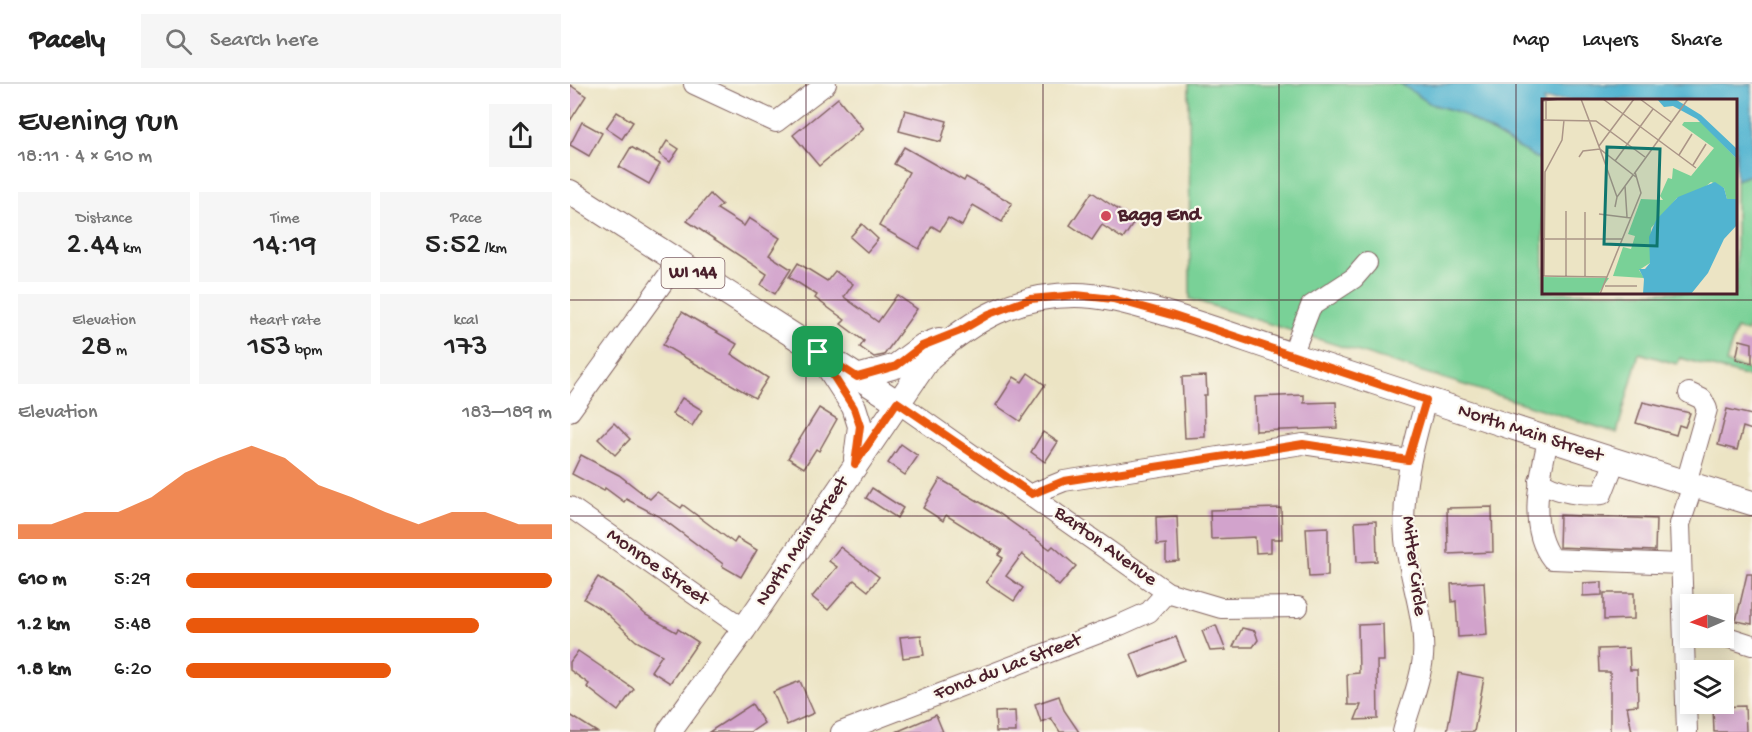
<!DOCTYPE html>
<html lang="en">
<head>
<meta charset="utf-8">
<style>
  :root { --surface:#fff; --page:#f6f6f6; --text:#222; --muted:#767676; --line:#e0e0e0; --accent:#ea580c }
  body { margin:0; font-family:"Gochi Hand",sans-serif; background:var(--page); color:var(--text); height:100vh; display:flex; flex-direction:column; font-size:22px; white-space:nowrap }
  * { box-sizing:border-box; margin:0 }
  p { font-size:20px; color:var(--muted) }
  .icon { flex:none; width:33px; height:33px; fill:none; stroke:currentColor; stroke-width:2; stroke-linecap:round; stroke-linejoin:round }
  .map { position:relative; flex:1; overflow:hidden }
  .drawer { display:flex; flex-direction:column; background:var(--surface); width:570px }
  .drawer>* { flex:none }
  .needle { width:39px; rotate:268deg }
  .tools { position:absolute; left:1110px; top:510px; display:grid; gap:12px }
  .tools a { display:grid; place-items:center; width:54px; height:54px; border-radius:0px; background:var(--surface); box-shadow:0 3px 15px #0003; font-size:30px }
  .pin { position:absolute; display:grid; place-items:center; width:51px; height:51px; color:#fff; margin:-26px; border-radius:12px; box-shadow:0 3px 9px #0006 }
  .round { display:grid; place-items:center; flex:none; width:63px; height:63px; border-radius:0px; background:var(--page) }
  .headline { display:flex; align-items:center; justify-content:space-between; height:102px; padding:0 18px }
  h1 { font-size:33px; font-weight:600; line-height:45px }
  .metrics { display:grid; grid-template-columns:repeat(3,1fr); gap:9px; height:102px; padding:6px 18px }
  .metrics div { display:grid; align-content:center; border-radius:0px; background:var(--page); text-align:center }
  .metrics b { font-size:30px; font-weight:600 }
  .metrics small { font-size:16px; font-weight:400 }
  .metrics p { font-size:16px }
  .chart { height:168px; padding:12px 18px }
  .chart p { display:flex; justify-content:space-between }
  .chart svg { width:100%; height:108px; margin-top:6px; fill:var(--accent); opacity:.7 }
  ul { padding:0 18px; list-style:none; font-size:20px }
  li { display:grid; grid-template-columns:96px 72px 1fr; align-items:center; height:45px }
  li i { height:15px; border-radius:8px; background:var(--accent) }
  header { display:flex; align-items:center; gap:36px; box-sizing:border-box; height:84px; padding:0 30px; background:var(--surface); border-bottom:2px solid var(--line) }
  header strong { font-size:28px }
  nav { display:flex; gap:33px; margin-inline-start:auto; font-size:21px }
  .search { width:420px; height:54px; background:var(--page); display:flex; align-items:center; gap:15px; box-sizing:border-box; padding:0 21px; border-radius:0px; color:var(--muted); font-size:22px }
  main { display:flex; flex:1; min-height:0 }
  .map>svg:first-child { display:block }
  .green { fill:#79d197; stroke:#627861; stroke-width:1.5 }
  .water { fill:#51b4d0; stroke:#4e6a7e; stroke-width:1.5 }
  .building { fill:#d2a3cc }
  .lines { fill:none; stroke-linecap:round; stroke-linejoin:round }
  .minor-casing { stroke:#836461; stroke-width:22 }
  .major-casing { stroke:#836461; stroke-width:26 }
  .minor { stroke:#fff; stroke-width:20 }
  .major { stroke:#fff; stroke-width:24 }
  .route-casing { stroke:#fff; stroke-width:12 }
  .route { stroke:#ea580c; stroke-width:8 }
  .grid { fill:none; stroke:#4a1f2b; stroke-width:1.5; stroke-opacity:0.55 }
  .poi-dot { fill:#d1495b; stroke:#fbf7ec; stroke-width:2 }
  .labels { text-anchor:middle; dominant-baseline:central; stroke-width:4.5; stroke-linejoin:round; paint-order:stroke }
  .shield { fill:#fbf7ec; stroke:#7f6065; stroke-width:1.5 }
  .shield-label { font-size:18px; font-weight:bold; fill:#4a1f2b }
  .poi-label { font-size:20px; font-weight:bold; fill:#4a1f2b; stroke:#fbf7ec; text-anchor:start }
  .street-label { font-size:20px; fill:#4a1f2b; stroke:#fbf7ec }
  .inset-road { fill:none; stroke:#ab9587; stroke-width:1.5 }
  .view { fill:#0f766e; fill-opacity:0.15; stroke:#0f766e; stroke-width:3 }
  .inset-edge { fill:none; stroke:#4a1f2b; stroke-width:3 }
</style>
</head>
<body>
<header>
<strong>Pacely</strong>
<div class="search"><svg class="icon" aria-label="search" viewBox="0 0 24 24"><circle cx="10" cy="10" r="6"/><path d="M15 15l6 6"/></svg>Search here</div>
<nav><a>Map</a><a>Layers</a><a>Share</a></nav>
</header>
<main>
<section class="drawer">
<div class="headline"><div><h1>Evening run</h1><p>18:11 · 4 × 610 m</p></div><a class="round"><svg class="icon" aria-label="share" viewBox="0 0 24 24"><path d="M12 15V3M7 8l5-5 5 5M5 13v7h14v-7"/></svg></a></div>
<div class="metrics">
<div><p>Distance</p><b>2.44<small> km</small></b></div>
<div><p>Time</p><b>14:19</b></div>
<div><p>Pace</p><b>5:52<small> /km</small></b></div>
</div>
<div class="metrics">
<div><p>Elevation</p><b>28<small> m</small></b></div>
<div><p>Heart rate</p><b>153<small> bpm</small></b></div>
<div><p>kcal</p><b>173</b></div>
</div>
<div class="chart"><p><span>Elevation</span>183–189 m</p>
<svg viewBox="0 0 160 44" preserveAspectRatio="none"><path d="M0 44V38L10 38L20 33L30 33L40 27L50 17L60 11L70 6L80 11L90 22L100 27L110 33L120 38L130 33L140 33L150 38L160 38V44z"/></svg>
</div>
<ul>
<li><b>610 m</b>5:29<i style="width:100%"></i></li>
<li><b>1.2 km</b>5:48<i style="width:80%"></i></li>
<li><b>1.8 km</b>6:20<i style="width:56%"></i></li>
</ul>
</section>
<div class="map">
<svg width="1182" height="648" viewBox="0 0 1182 648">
  <rect width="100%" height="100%" fill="#fbf7ec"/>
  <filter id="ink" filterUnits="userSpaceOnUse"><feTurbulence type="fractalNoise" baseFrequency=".0167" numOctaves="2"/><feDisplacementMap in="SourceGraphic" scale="12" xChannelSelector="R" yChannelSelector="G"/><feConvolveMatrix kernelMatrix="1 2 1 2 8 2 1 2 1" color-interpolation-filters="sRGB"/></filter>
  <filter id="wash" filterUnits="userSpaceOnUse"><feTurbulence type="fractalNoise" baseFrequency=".008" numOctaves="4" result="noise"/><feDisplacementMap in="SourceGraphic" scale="24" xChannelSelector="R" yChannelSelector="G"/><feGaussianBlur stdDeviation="1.35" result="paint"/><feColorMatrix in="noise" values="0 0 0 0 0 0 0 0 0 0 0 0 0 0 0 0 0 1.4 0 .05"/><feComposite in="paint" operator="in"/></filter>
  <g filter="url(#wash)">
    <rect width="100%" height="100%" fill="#ece4c4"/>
    <!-- green -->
    <polygon class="green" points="619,0 831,0 861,20 889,28 964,73 973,76 974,208 1166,208 1166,96 1182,90 1182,231 1177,248 1166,245 1156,279 1182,287 1182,294 1110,274 1107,280 1069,269 1047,349 620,215"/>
    <!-- water -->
    <polygon class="water" points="831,0 1182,0 1182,90 1166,96 1166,16 974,16 973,76 964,73 889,28 861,20"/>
    <g id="blocks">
      <!-- building -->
      <g class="building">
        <polygon points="0,1 16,12 0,37"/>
        <polygon points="268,14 293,45 249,82 223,51"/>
        <polygon points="335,26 377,37 371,58 329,47"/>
        <polygon points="47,28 63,38 52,55 36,44"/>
        <polygon points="12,38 32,49 19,72 0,61"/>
        <polygon points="97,57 109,65 100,78 89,70"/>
        <polygon points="61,63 90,80 79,100 49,83"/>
        <polygon points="334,63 394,97 396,93 442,119 432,138 403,121 392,142 378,134 370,147 362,142 349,165 309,142 339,88 324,80"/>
        <polygon points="522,108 565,137 553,155 532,141 522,156 500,141"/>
        <polygon points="140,110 152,121 147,125 174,142 179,134 210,154 199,171 221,185 205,210 191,201 197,190 117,137"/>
        <polygon points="292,140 308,155 297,168 280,153"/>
        <polygon points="228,179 257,197 265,187 283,200 274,213 308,238 327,211 347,225 314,271 304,273 290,263 294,257 271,240 275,236 245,214 247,211 219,193"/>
        <polygon points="112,228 167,260 161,270 198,294 185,314 93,261"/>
        <polygon points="1170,256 1182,259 1182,279 1166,275"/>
        <polygon points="458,289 475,301 450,337 426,321 444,293 452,298"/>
        <polygon points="636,292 637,311 634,311 635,353 615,354 612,293"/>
        <polygon points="734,311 734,319 766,318 767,344 686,347 685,313"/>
        <polygon points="112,314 132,326 122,342 102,330"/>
        <polygon points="1073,318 1120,329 1115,343 1109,341 1106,351 1066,339"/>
        <polygon points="249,324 267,335 249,367 246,365 234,384 218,374"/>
        <polygon points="1157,325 1182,331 1182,346 1173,343 1167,366 1148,361"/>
        <polygon points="44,339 60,355 45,371 28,355"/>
        <polygon points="473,348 488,358 475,378 461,368"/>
        <polygon points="331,360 348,372 335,391 318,379"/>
        <polygon points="11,371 49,391 80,415 87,408 111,424 113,421 164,459 167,454 187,466 171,493 152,482 153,480 90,433 56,415 54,418 35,404 34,407 2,390"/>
        <polygon points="370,395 427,428 480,465 483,462 506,482 489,502 452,470 436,492 453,504 444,517 416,498 433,474 428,471 432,466 376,431 373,437 353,424"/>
        <polygon points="302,404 333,424 327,434 296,414"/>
        <polygon points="922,423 923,468 878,470 877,424"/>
        <polygon points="711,424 712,455 701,455 701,468 686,469 685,453 641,455 640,426"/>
        <polygon points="990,431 1086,435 1085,467 989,463"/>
        <polygon points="607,432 609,477 596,478 596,460 587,461 586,433"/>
        <polygon points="806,437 807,477 787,478 785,438"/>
        <polygon points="758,443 758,492 739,493 736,444"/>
        <polygon points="270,463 309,493 298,507 284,496 258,526 242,513 267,483 259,477"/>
        <polygon points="1177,490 1182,490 1182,540 1166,537"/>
        <polygon points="28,493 51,508 76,531 106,548 108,545 128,558 100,599 81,587 92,571 66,557 34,527 14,515"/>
        <polygon points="914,498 917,551 888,553 886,517 882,518 881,500"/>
        <polygon points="1032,498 1032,511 1013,512 1013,499"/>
        <polygon points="1034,509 1064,509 1064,535 1034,536"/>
        <polygon points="813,540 814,577 807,577 808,635 785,636 791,621 778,621 777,590 789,589 788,541"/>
        <polygon points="646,541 654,562 656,566 640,567 632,547"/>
        <polygon points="672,544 685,547 688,556 683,563 663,563"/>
        <polygon points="351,551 354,571 333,574 330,553"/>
        <polygon points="606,553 615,576 570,593 561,570"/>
        <polygon points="1059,564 1060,586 1067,586 1068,621 1057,622 1062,648 1040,648 1040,588 1029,588 1028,565"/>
        <polygon points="8,567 64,605 48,627 17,603 19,600 0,586 0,578"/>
        <polygon points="888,589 914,594 904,648 877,648"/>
        <polygon points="230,597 244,629 217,641 203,608"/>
        <polygon points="489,612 494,626 509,648 490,648 481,634 471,638 465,620"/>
        <polygon points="182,620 194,639 181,648 139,648"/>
        <polygon points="1175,622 1176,648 1144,648 1143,623"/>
        <polygon points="445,627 446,648 426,648 425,628"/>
        <polygon points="0,631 27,648 0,648"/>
        <polygon points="366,631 373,648 326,648"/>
      </g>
    </g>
  </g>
  <g filter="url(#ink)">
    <use href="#blocks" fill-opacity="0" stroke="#836461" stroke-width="1.5"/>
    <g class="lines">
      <defs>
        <g id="minor">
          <polyline points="124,0 206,38 256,0"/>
          <polyline points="722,271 741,222 784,194 797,179"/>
          <polyline points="327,318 597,508 651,524 728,523"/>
          <polyline points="0,327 107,179"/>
          <path d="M978,356c-8,37 -21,87 4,119l129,5"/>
          <path d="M969,397c19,11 41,15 63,13l13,-33"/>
          <polyline points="1116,399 1137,325 1132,315 1119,309"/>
          <polyline points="462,410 494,397 733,360 839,376"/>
          <polyline points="0,423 174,545"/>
          <polyline points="1154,552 1182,561"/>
          <polyline points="271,648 550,541 579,528 597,508"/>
          <path d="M833,648c6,-24 18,-51 20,-75 3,-39 -14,-79 -18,-118 -4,-48 8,-93 21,-139"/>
          <polyline points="1117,648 1110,440 1123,401"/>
        </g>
        <g id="major">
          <polyline points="0,108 327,318"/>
          <polyline points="253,275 284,323 290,342 286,374"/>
          <polyline points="287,293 326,282 353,262 369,256"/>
          <path d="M99,648l75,-103 185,-271c45,-39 86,-63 146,-63 26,0 51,7 76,14 49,14 98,32 147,48 151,50 302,100 454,146"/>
        </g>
      </defs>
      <!-- minor casing -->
      <use href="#minor" class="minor-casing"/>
      <!-- major casing -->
      <use href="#major" class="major-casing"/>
      <!-- minor -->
      <use href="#minor" class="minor"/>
      <!-- major -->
      <use href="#major" class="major"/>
    </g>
  </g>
  <g class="lines" filter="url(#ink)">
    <defs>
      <polygon id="route" points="506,211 543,215 601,231 856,316 838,376 733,360 494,397 462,410 327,318 285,380 290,342 284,324 248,268 287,293 326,282 352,262 390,247 419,230 460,215"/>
    </defs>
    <!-- route casing -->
    <use href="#route" class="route-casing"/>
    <!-- route -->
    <use href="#route" class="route"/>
  </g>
  <!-- grid -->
  <path class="grid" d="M236,0v648M473,0v648M709,0v648M946,0v648M0,216h1182M0,432h1182"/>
  <!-- markers -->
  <circle class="poi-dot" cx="536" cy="132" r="6"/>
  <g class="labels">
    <!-- shield labels -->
    <rect class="shield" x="91.5" y="174" width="63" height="30" rx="4.5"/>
    <g class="shield-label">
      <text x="123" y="189">WI 144</text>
    </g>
    <!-- poi labels -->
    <g class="poi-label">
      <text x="548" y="132">Bagg End</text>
    </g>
    <!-- street labels -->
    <g class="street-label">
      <text transform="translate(960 350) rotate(18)">North Main Street</text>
      <text transform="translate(233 458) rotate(-56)">North Main Street</text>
      <text transform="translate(535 463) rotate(36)">Barton Avenue</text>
      <text transform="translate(843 482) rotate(83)">Mitter Circle</text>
      <text transform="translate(87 484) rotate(35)">Monroe Street</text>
      <text transform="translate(438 584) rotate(-21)">Fond du Lac Street</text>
    </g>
  </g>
  <!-- overview -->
  <g transform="translate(972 15)">
    <rect width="195" height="195" fill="#ece4c4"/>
    <path d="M142,23h17l36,37v40h-10l-3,-11 -13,-6 -12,10 -22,6 -26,30 -1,35 -11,7 5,8 -31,-2 10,-29 8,2 4,-13 -7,-2 13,-35 22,1 -3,-4 8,-18 4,1 1,-11 18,8 23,-28 -32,-23zM0,178l67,1 -11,16h-56z" fill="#79d197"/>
    <path d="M115,0h18l26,16 35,33 1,11 -40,-40 -24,-13 -9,1zM173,83l9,6 3,11h10v26l-13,14 -16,34 -17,21h-48l1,-15 -5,-10h6l5,-6 -1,-26 7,-17 22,-23z" fill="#51b4d0"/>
    <path class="inset-road" d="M39,0l19,50 36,28M61,0l93,69M98,0l31,23M0,2l18,-2M4,20v-20M0,21l54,1 49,36M57,47l35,-47M137,56l13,-21M37,58l4,-6 17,-2 17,48M73,62l38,-52M151,66l13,-21M92,75l54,-75M83,87l2,31M73,108l2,-10 16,-22M57,115l32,4M0,140h80M1,177l64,1M2,177l1,-104 17,-32 2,-20M24,178v-66M43,178v-65M63,187h32M58,195l41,-101 -6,-21"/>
    <path class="view" d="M65,48l53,2 -3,97 -53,-2z"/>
    <rect width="195" height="195" class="inset-edge"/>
  </g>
</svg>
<div class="tools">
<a><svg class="needle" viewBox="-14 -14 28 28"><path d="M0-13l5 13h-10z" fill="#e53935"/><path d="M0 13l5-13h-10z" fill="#767676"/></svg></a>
<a><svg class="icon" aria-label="layers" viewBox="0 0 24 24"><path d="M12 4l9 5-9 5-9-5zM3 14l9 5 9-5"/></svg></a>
</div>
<div class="pin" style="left:248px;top:268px;background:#1e9e55"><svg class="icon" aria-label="arrive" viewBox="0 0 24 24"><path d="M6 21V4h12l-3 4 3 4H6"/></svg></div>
</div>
</main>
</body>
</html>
